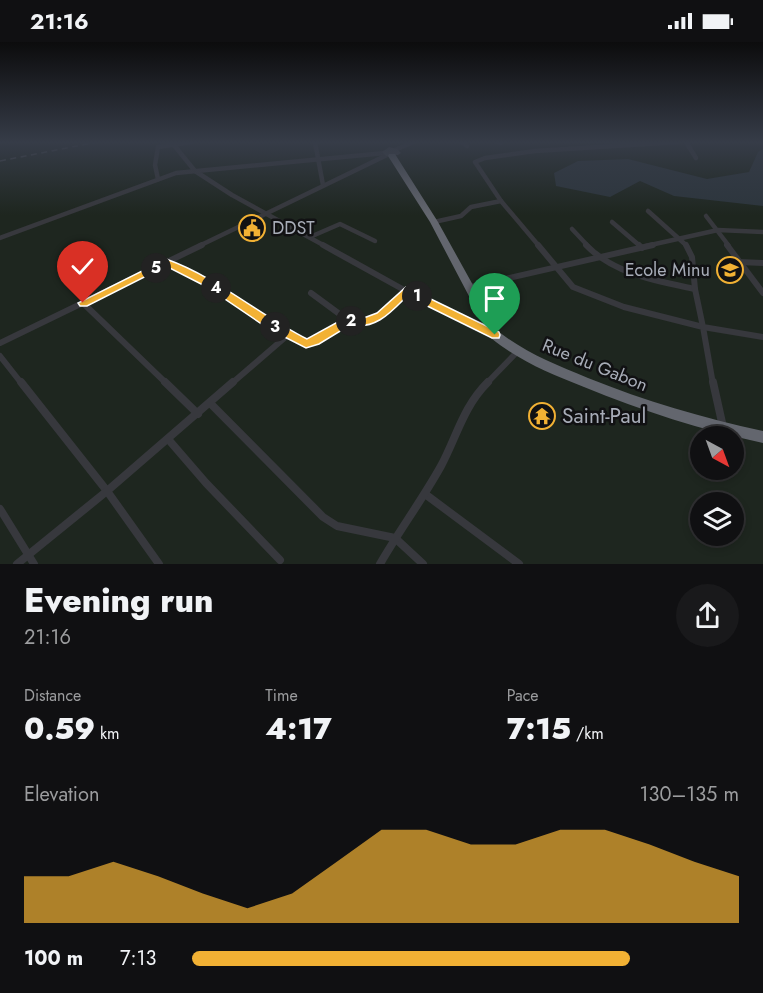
<!DOCTYPE html>
<html lang="en">
<head>
<meta charset="utf-8">
<style>
  :root { --surface:#101012; --page:#19191b; --text:#f1f3f6; --muted:#9c9d9f; --line:#303032; --accent:#f2b134 }
  body { margin:0; font-family:Jost,sans-serif; background:var(--page); color:var(--text); height:100vh; display:flex; flex-direction:column; font-size:22px; white-space:nowrap }
  * { box-sizing:border-box; margin:0 }
  p { font-size:20px; color:var(--muted) }
  .icon { flex:none; width:33px; height:33px; fill:none; stroke:currentColor; stroke-width:2; stroke-linecap:round; stroke-linejoin:round }
  .map { position:relative; height:522px; overflow:hidden }
  .sheet { display:flex; flex-direction:column; background:var(--surface); flex:1 }
  .sheet>* { flex:none }
  .needle { width:39px; rotate:139deg }
  .tools { position:absolute; left:690px; top:384px; display:grid; gap:12px }
  .tools a { display:grid; place-items:center; width:54px; height:54px; border-radius:50%; background:var(--surface); box-shadow:0 3px 9px #0003,0 0 0 2px var(--line); font-size:30px }
  .pin { position:absolute; display:grid; place-items:center; width:51px; height:51px; color:#fff; margin:-62px -26px; border-radius:50% 50% 50% 0; rotate:-45deg; box-shadow:0 0 6px #0007 }
  .pin .icon { rotate:45deg }
  .km { position:absolute; width:30px; height:30px; margin:-15px; border-radius:50%; background:#222; color:#fff; font-size:16px; line-height:30px; text-align:center }
  .round { display:grid; place-items:center; flex:none; width:63px; height:63px; border-radius:32px; background:var(--page) }
  .headline { display:flex; align-items:center; justify-content:space-between; height:102px; padding:0 24px }
  h1 { font-size:33px; font-weight:800; line-height:45px }
  .metrics { display:grid; grid-template-columns:repeat(3,1fr); gap:9px; height:102px; padding:6px 24px }
  .metrics div { display:grid; align-content:center }
  .metrics b { font-size:30px; font-weight:800 }
  .metrics small { font-size:16px; font-weight:400 }
  .metrics p { font-size:16px }
  .chart { height:168px; padding:12px 24px }
  .chart p { display:flex; justify-content:space-between }
  .chart svg { width:100%; height:108px; margin-top:6px; fill:var(--accent); opacity:.7 }
  ul { padding:0 24px; list-style:none; font-size:20px }
  li { display:grid; grid-template-columns:96px 72px 1fr; align-items:center; height:45px }
  li i { height:15px; border-radius:8px; background:var(--accent) }
  .status { display:flex; justify-content:space-between; align-items:center; height:42px; padding:0 30px; background:var(--surface); direction:ltr }
  .status svg { height:16px; fill:currentColor }
  .map>svg:first-child { display:block }
  .green { fill:#1e261f; fill-rule:evenodd }
  .water { fill:#2c353c }
  .lines { fill:none; stroke-linecap:round; stroke-linejoin:round }
  .street-far2 { stroke:#37383d; stroke-width:4.5 }
  .street-far1 { stroke:#37383d; stroke-width:6 }
  .street { stroke:#37383d; stroke-width:8 }
  .secondary { fill:#45474d; fill-rule:evenodd }
  .highway { fill:#63666e; fill-rule:evenodd }
  .rail { stroke:#4a4c52; stroke-width:1.5; stroke-dasharray:6 4.5; stroke-linecap:butt }
  .route { fill:#f2b134; stroke:#fff; stroke-width:1.5 }
  .labels { text-anchor:middle; dominant-baseline:central; stroke-width:5; stroke-linejoin:round; paint-order:stroke }
  .poi-label { font-size:18px; fill:#a8adb8; stroke:#111113; text-anchor:start }
  .street-label { font-size:18px; fill:#a8adb8; stroke:#111113 }
  .near-poi-label { font-size:21px; fill:#a8adb8; stroke:#111113; text-anchor:start }
</style>
</head>
<body>
<div class="status"><b>21:16</b><svg viewBox="0 0 49 12"><path d="M0 12V9h3v3zM5 12V6h3v6zM10 12V3h3v9zM15 12V0h3v12zM26 1h20v11H26zM47 4h2v5h-2z"/></svg></div>
<div class="map">
<svg width="763" height="522" viewBox="0 0 763 522">
  <rect width="100%" height="100%" fill="#161618"/>
  <!-- green -->
  <path class="green" d="M0,100h763v422h-763zM700,394h34v34h-34zM700,460h34v34h-34z"/>
  <!-- water -->
  <polygon class="water" points="763,107 763,164 674,154 640,139 610,155 556,144 554,131 578,119 628,117 707,137 749,130 758,110"/>
  <g class="lines">
    <!-- street-far2 -->
    <g class="street-far2">
      <polyline points="315,100 323,143"/>
      <polyline points="462,100 467,104"/>
      <polyline points="498,100 501,101"/>
      <polyline points="686,100 696,116"/>
      <polyline points="173,102 195,129 232,153 325,204"/>
      <polyline points="395,108 413,100"/>
      <polyline points="158,137 155,123 158,105 191,100"/>
      <polyline points="648,169 687,204"/>
      <polyline points="706,174 729,204"/>
      <polyline points="434,180 461,174 471,165 501,159"/>
      <polyline points="612,180 640,204"/>
      <polyline points="572,187 588,204"/>
      <polyline points="310,195 340,182 375,199"/>
      <polyline points="0,196 176,131 385,111"/>
      <polyline points="199,204 387,113"/>
      <polyline points="539,204 501,159 475,120 485,116 535,109 678,100"/>
      <polyline points="646,204 718,188 763,190"/>
    </g>
    <!-- street-far1 -->
    <g class="street-far1">
      <polyline points="323,203 406,249 493,292"/>
      <polyline points="538,203 573,245 624,265 703,285 713,342"/>
      <path d="M586,203c28,29 71,36 109,44"/>
      <polyline points="639,203 642,206"/>
      <polyline points="686,203 692,215 695,247 703,285 763,295"/>
      <polyline points="727,203 763,251"/>
      <polyline points="167,220 211,242 273,284 306,301 316,299 349,279 359,280 374,276 388,268 406,249"/>
      <polyline points="739,220 763,221"/>
      <polyline points="470,245 653,203"/>
      <polyline points="311,251 349,279"/>
      <polyline points="83,261 167,342"/>
      <polyline points="0,301 202,203"/>
      <polyline points="0,314 22,342"/>
      <polyline points="231,342 289,292"/>
      <polyline points="486,342 517,310"/>
    </g>
    <!-- street -->
    <g class="street">
      <polyline points="21,340 107,449 159,522"/>
      <polyline points="165,340 198,372"/>
      <polyline points="713,340 723,385"/>
      <polyline points="210,361 323,475 337,484 395,496 423,522"/>
      <polyline points="168,397 206,441 280,518"/>
      <polyline points="425,452 519,522"/>
      <polyline points="0,467 34,522"/>
      <polyline points="17,522 107,449 233,340"/>
      <path d="M380,522c19,-33 42,-64 61,-98 16,-30 22,-59 47,-84"/>
    </g>
    <!-- secondary -->
    <polygon class="secondary" points="389,105 397,107 401,111 398,113 386,114 382,110"/>
    <!-- highway -->
    <path class="highway" d="M389,112h6l43,68 61,110c27,21 57,33 89,46 57,23 115,40 175,53v12c-61,-13 -121,-32 -179,-56 -33,-13 -65,-26 -93,-49l-61,-116 -42,-66z"/>
    <!-- rail -->
    <polyline class="rail" points="0,119 97,100"/>
  </g>
  <!-- sky -->
  <linearGradient id="sky" x2="0" y2="1"><stop stop-color="#0c0c0d"/><stop offset="0.58" stop-color="#363c48"/><stop offset="1" stop-color="#363c48" stop-opacity="0"/></linearGradient>
  <rect width="763" height="173" fill="url(#sky)"/>
  <!-- route -->
  <path class="route" d="M166,217c51,18 93,56 141,80l38,-21 16,1 16,-6 29,-26 93,45 1,3 -1,3h-7l-85,-42c-16,16 -31,34 -57,29l-31,19 -13,4 -37,-19 -62,-42 -41,-21 -79,40h-7l-2,-3z"/>
  <!-- icons -->
  <defs>
    <symbol id="civic-ring" viewBox="-11 -11 22 22"><circle r="9.5" fill="#111113" stroke="#f2b134" stroke-width="1.5"/><path d="M-.6-6.5H3V-4.5H.6V-3L4-1V1h2V6H-6V1h2V-1L-.6-3ZM-1.2 2.5V6h2.4V2.5Z" fill="#f2b134"/></symbol>
    <symbol id="school-ring" viewBox="-11 -11 22 22"><circle r="9.5" fill="#111113" stroke="#f2b134" stroke-width="1.5"/><path d="M0-5L7-2L0 1L-7-2ZM-4 1L0 2.5L4 1V4Q0 6-4 4Z" fill="#f2b134"/></symbol>
    <symbol id="temple-ring" viewBox="-11 -11 22 22"><circle r="9.5" fill="#111113" stroke="#f2b134" stroke-width="1.5"/><path d="M0-6L5-2H3V0L6.5 2.5H4V6H1.5V3h-3V6H-4V2.5H-6.5L-3 0V-2H-5Z" fill="#f2b134"/></symbol>
  </defs>
  <g fill-rule="evenodd">
    <use href="#civic-ring" x="237" y="171" width="30" height="30"/>
    <use href="#school-ring" x="715" y="213" width="30" height="30"/>
    <use href="#temple-ring" x="527" y="359" width="30" height="30"/>
  </g>
  <g class="labels">
    <!-- poi labels -->
    <g class="poi-label">
      <text x="272" y="186">DDST</text>
      <text x="710" y="228" text-anchor="end">Ecole Minu</text>
    </g>
    <!-- street labels -->
    <g class="street-label">
      <text transform="translate(595 323) rotate(22)">Rue du Gabon</text>
    </g>
    <!-- near-poi labels -->
    <g class="near-poi-label">
      <text x="562" y="374">Saint-Paul</text>
    </g>
  </g>
</svg>
<div class="tools">
<a><svg class="needle" viewBox="-14 -14 28 28"><path d="M0-13l5 13h-10z" fill="#e53935"/><path d="M0 13l5-13h-10z" fill="#9c9d9f"/></svg></a>
<a><svg class="icon" aria-label="layers" viewBox="0 0 24 24"><path d="M12 4l9 5-9 5-9-5zM3 14l9 5 9-5"/></svg></a>
</div>
<div class="pin" style="left:495px;top:293px;background:#1e9e55"><svg class="icon" aria-label="arrive" viewBox="0 0 24 24"><path d="M6 21V4h12l-3 4 3 4H6"/></svg></div>
<div class="pin" style="left:83px;top:261px;background:#d93025"><svg class="icon" aria-label="check" viewBox="0 0 24 24"><path d="M5 12l5 5 9-10"/></svg></div>
<b class="km" style="left:417px;top:254px">1</b>
<b class="km" style="left:351px;top:279px">2</b>
<b class="km" style="left:275px;top:285px">3</b>
<b class="km" style="left:216px;top:246px">4</b>
<b class="km" style="left:156px;top:226px">5</b>
</div>
<section class="sheet">
<div class="headline"><div><h1>Evening run</h1><p>21:16</p></div><a class="round"><svg class="icon" aria-label="share" viewBox="0 0 24 24"><path d="M12 15V3M7 8l5-5 5 5M5 13v7h14v-7"/></svg></a></div>
<div class="metrics">
<div><p>Distance</p><b>0.59<small> km</small></b></div>
<div><p>Time</p><b>4:17</b></div>
<div><p>Pace</p><b>7:15<small> /km</small></b></div>
</div>
<div class="chart"><p><span>Elevation</span>130–135 m</p>
<svg viewBox="0 0 160 44" preserveAspectRatio="none"><path d="M0 44V25L10 25L20 19L30 25L40 32L50 38L60 32L70 19L80 6L90 6L100 12L110 12L120 6L130 6L140 12L150 19L160 25V44z"/></svg>
</div>
<ul>
<li><b>100 m</b>7:13<i style="width:80%"></i></li>
</ul>
</section>
</body>
</html>
